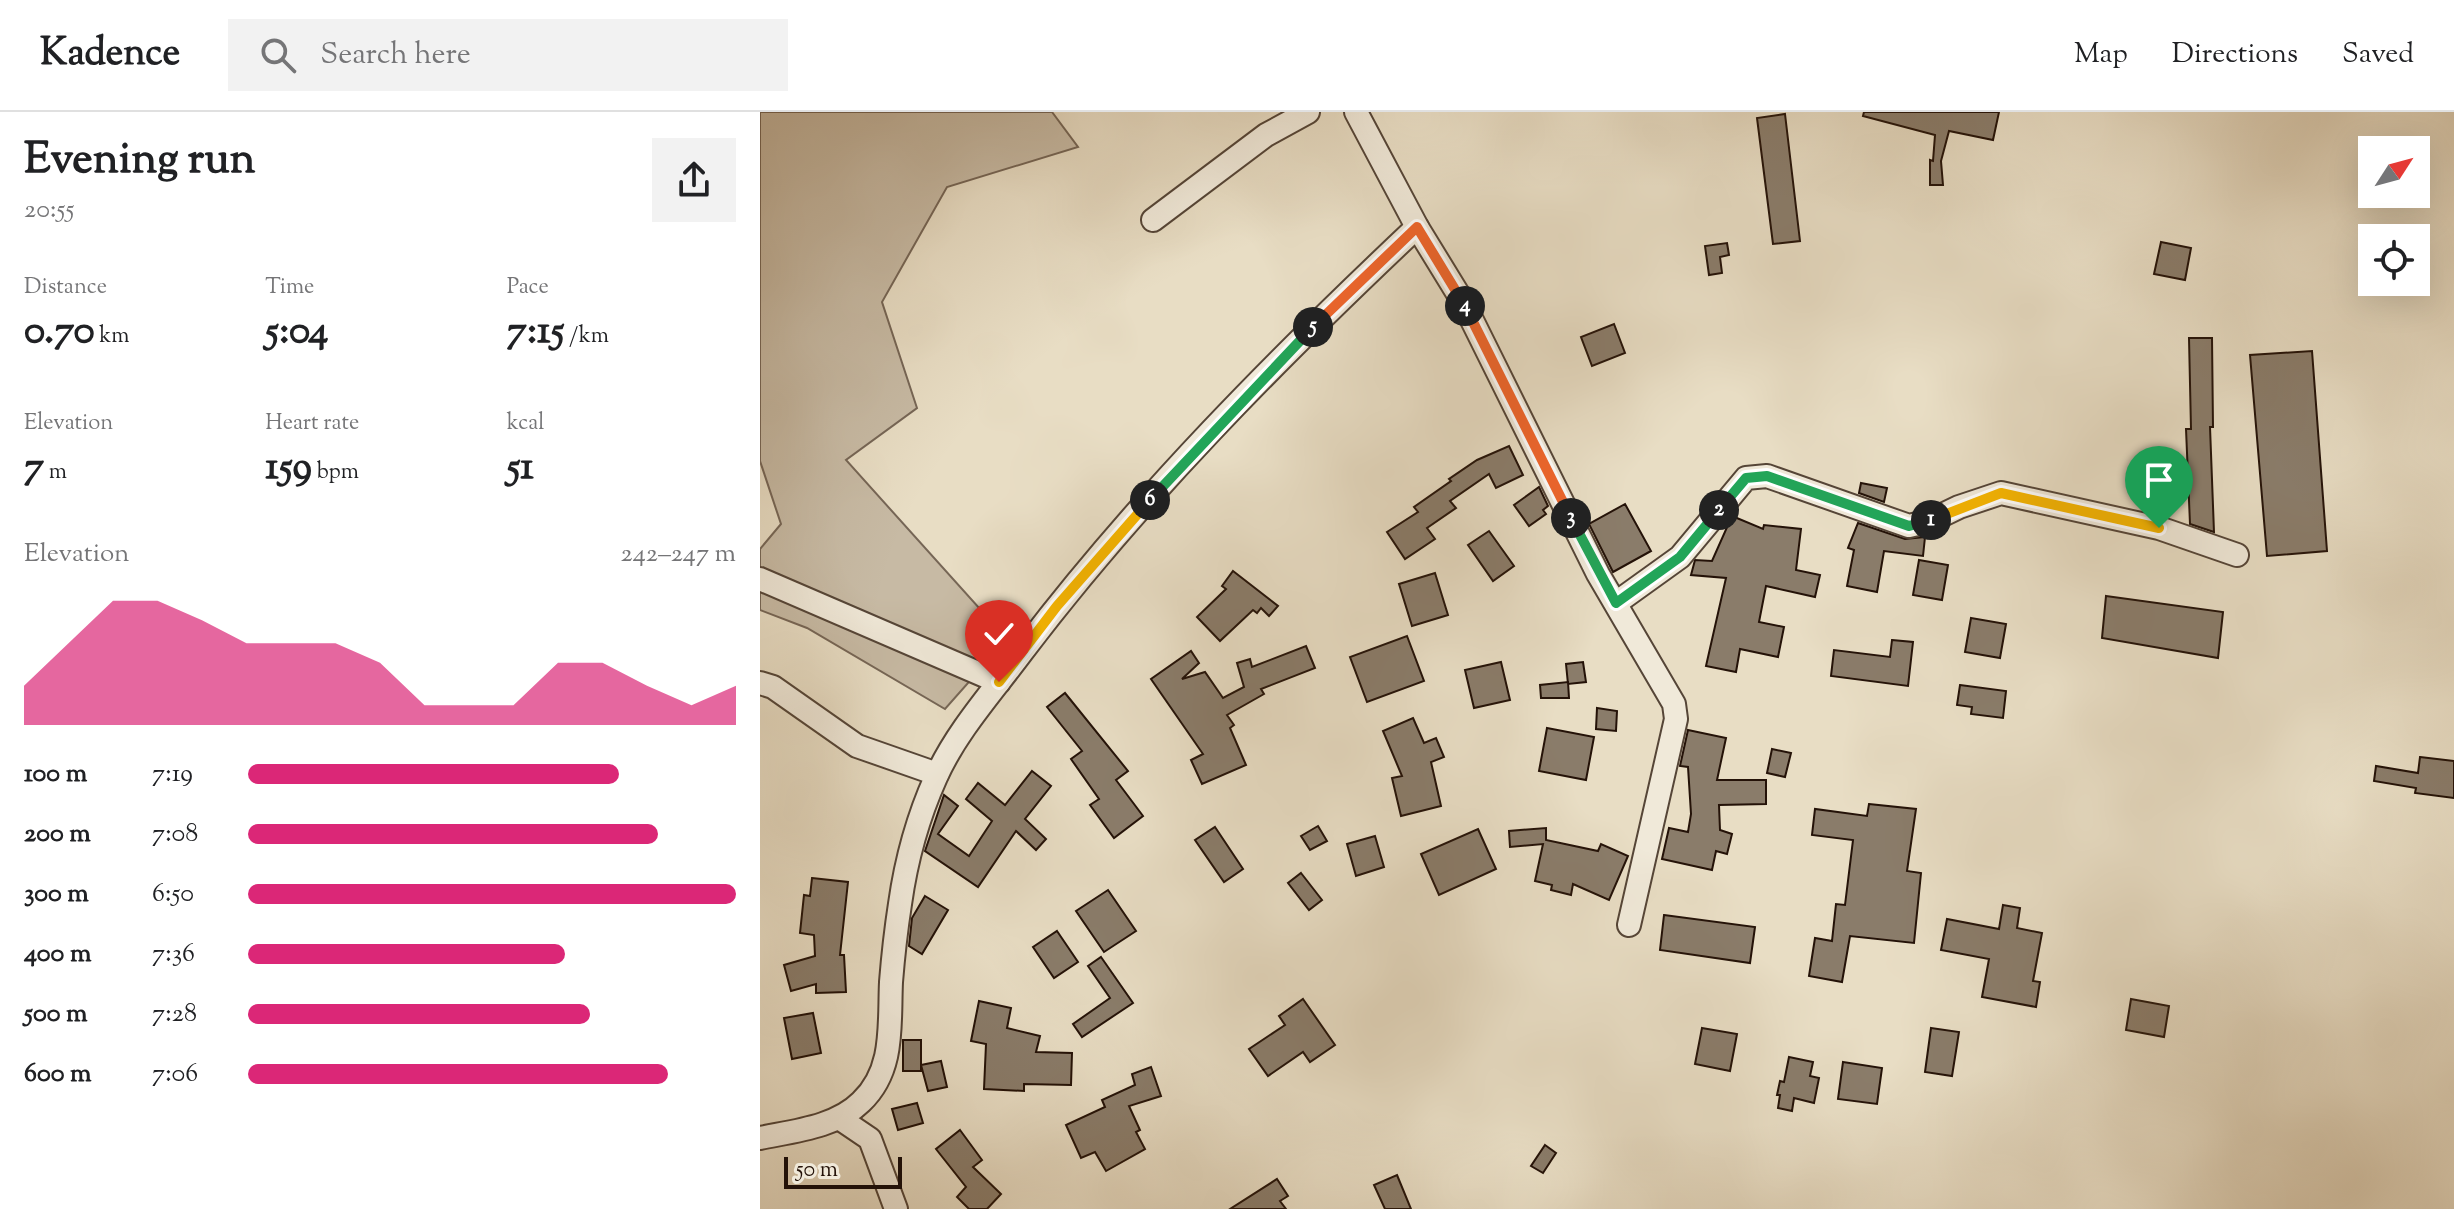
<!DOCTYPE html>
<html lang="en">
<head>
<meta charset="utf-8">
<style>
  :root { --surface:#fff; --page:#f2f2f2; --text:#202124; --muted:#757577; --line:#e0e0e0; --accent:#db2777 }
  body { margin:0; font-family:"Sorts Mill Goudy",serif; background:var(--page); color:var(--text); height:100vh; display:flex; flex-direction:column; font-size:30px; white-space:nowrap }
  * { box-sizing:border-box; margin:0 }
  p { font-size:26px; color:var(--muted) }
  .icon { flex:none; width:44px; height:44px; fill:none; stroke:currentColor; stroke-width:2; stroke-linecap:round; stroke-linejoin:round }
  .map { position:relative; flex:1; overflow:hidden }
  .sheet { display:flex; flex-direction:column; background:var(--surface); width:760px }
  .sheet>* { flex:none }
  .needle { width:52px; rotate:54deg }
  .fabs { position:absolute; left:1598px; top:24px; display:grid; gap:16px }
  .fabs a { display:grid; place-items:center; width:72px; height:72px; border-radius:0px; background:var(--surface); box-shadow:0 8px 32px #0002; font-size:40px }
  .scale { position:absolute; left:24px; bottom:20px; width:118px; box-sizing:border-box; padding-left:8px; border:4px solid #241208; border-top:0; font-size:22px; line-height:28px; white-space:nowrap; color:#241208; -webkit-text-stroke:6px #f0e9d9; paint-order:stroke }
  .pin { position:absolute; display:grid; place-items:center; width:68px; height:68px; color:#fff; margin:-82px -34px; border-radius:50% 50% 50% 0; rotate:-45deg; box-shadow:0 0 8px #0007 }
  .pin .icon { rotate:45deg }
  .km { position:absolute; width:40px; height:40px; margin:-20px; border-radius:50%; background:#222; color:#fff; font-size:22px; line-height:40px; text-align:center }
  .round { display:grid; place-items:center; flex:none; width:84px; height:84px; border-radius:0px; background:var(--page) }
  .headline { display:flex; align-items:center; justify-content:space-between; height:136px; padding:0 24px }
  h1 { font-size:44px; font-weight:700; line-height:60px }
  .stats { display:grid; grid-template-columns:repeat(3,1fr); gap:12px; height:136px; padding:8px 24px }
  .stats div { display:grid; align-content:center }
  .stats b { font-size:40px; font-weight:700 }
  .stats small { font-size:22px; font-weight:400 }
  .stats p { font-size:22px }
  .chart { height:224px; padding:16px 24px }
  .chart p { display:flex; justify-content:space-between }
  .chart svg { width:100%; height:144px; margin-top:8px; fill:var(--accent); opacity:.7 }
  ul { padding:0 24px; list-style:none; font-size:26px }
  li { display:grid; grid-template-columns:128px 96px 1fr; align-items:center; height:60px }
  li i { height:20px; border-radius:10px; background:var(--accent) }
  header { display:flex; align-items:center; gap:48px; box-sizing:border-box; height:112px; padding:0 40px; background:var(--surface); border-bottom:2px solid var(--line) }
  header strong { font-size:38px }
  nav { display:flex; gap:44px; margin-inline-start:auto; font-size:28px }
  .search { width:560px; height:72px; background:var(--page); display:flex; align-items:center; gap:20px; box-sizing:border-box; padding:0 28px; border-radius:0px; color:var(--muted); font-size:30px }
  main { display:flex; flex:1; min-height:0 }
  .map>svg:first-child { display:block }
  .green { fill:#c7baa4; stroke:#766656; stroke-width:2 }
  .building { fill:#8a7c6a; stroke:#241208; stroke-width:2 }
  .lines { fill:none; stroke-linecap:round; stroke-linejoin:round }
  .minor-casing { stroke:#554537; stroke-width:26 }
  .minor { stroke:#f0e9d9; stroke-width:22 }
  .split-1-casing { stroke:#fff; stroke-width:16 }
  .split-2-casing { stroke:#fff; stroke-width:16 }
  .split-3-casing { stroke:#fff; stroke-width:16 }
  .split-4-casing { stroke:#fff; stroke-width:16 }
  .split-5-casing { stroke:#fff; stroke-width:16 }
  .split-6-casing { stroke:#fff; stroke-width:16 }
  .split-7-casing { stroke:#fff; stroke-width:16 }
  .split-1 { stroke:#f5b400; stroke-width:10 }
  .split-2 { stroke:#22a559; stroke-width:10 }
  .split-3 { stroke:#22a559; stroke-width:10 }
  .split-4 { stroke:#f0652b; stroke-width:10 }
  .split-5 { stroke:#f0652b; stroke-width:10 }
  .split-6 { stroke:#22a559; stroke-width:10 }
  .split-7 { stroke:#f5b400; stroke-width:10 }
</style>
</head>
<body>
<header>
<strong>Kadence</strong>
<div class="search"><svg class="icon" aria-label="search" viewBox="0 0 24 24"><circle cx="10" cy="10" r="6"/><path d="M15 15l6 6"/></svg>Search here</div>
<nav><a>Map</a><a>Directions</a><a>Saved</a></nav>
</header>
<main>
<section class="sheet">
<div class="headline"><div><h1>Evening run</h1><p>20:55</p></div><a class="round"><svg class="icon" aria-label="share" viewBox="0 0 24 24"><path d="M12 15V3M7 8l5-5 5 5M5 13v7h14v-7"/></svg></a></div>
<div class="stats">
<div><p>Distance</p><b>0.70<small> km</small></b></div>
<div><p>Time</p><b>5:04</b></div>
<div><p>Pace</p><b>7:15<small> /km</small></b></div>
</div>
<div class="stats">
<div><p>Elevation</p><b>7<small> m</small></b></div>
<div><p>Heart rate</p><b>159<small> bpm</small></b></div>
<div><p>kcal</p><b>51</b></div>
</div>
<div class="chart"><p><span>Elevation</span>242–247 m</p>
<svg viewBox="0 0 160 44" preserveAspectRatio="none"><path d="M0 44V32L10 19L20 6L30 6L40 12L50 19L60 19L70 19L80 25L90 38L100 38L110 38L120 25L130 25L140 32L150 38L160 32V44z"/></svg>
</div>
<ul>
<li><b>100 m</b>7:19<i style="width:76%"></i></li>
<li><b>200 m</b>7:08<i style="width:84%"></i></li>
<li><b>300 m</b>6:50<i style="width:100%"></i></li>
<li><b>400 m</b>7:36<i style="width:65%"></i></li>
<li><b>500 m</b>7:28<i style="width:70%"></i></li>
<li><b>600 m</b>7:06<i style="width:86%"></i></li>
</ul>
</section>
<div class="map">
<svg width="1694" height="1097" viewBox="0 0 1694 1097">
  <rect width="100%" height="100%" fill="#e8ddc4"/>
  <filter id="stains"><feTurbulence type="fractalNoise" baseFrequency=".0025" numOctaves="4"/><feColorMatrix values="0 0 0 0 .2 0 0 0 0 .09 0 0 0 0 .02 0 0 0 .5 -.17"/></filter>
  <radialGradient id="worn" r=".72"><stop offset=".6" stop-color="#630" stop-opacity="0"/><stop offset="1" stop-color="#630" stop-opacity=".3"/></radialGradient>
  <!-- green -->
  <polygon class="green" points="0,0 292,0 318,35 187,75 122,190 157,296 86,348 247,527 185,597 47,516 0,498 0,437 21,412 0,349"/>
  <!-- building -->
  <g class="building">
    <polygon points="1104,0 1239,0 1233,28 1189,19 1181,49 1183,73 1170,73 1170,48 1173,49 1175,23 1103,4"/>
    <polygon points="1025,2 1040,129 1013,132 997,6"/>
    <polygon points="1401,130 1431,136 1425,168 1394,162"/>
    <polygon points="967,131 969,143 960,145 962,161 949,163 945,134"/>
    <polygon points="854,212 865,241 832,254 821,225"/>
    <polygon points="1429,226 1452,226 1453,315 1450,315 1454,420 1430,412 1426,317 1431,317"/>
    <polygon points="1552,239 1567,439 1507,444 1490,243"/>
    <polygon points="749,334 763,363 736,376 729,362 690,389 696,396 667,416 675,427 645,447 627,420 658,400 654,395 691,369 689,367 717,348"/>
    <polygon points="1101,371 1127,376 1124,390 1099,381"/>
    <polygon points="779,375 788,394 783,398 786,402 769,414 754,393"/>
    <polygon points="865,392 891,439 853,460 829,412"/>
    <polygon points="972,404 1003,417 1004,413 1041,417 1036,458 1060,463 1055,485 1006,474 999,510 1024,515 1018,545 980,537 976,560 946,554 966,466 931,463 935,448 952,449"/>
    <polygon points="1098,411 1145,427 1165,425 1163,444 1124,439 1117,480 1087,474 1094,438 1088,436"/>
    <polygon points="729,419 754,454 733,469 708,433"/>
    <polygon points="1159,448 1188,453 1182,488 1153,483"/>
    <polygon points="473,459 518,494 509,504 501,496 497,501 493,498 460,529 437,505 466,477 462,474"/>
    <polygon points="675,461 688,503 652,514 639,472"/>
    <polygon points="1346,484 1463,500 1458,546 1342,526"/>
    <polygon points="1211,506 1246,512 1240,546 1205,540"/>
    <polygon points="647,524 664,569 607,590 590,545"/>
    <polygon points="1132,528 1153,530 1148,574 1071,564 1074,538 1130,545"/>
    <polygon points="546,534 555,556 501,577 504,582 467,603 474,613 470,616 486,653 442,672 431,648 443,642 391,567 431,539 439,551 422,567 445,560 463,586 484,575 477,551 490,547 492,555"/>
    <polygon points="741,550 750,588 714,596 705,558"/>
    <polygon points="823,550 826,570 808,572 806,552"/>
    <polygon points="808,570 809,586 781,586 780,573"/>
    <polygon points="1200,573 1246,579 1243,606 1211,602 1212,595 1197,593"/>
    <polygon points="305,581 368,659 356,668 383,704 354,726 330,693 339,687 311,647 322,639 287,595"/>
    <polygon points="837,596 857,599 856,619 836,617"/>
    <polygon points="653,606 664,631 676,626 684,645 671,650 681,694 641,704 632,666 642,664 623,619"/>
    <polygon points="787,616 834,625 826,668 779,659"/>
    <polygon points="928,618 966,626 957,668 1006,668 1006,692 959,693 960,718 972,722 967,742 956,739 952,758 902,747 909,716 928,720 931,702 928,655 920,654"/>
    <polygon points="1012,637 1031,641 1025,665 1007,661"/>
    <polygon points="1660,645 1694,649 1694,686 1655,681 1656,676 1614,669 1616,654 1658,661"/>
    <polygon points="272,659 291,674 265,707 286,727 276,738 256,719 218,775 165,739 184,683 198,694 178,722 209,744 232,709 206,687 218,671 245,693"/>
    <polygon points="1109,692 1156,697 1147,759 1161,761 1154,831 1090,824 1082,870 1049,864 1055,826 1072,829 1076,792 1085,793 1093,728 1052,723 1055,697 1107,704"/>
    <polygon points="558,714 567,729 550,738 541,724"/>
    <polygon points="455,715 483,757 464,770 435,728"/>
    <polygon points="786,716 786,728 838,739 841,732 868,744 849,788 813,772 811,783 791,778 792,773 775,769 783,732 750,735 749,719"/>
    <polygon points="718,717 736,757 679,783 661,742"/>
    <polygon points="615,724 624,755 596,764 587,732"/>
    <polygon points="541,761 562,788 549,798 528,771"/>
    <polygon points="52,766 88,770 80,843 84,843 86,880 56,881 56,872 31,879 24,853 55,844 54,823 40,821 44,783 50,784"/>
    <polygon points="348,778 376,819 344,840 316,799"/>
    <polygon points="165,784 188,798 162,842 149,834 152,806"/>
    <polygon points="1243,793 1260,796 1257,816 1282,821 1273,869 1280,870 1276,895 1222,885 1229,847 1181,838 1187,807 1239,817"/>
    <polygon points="904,803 995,815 990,851 900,838"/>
    <polygon points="297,819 318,850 294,866 273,835"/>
    <polygon points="341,845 373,891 322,925 313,912 350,886 328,854"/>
    <polygon points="543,887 575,933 550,950 543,940 508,964 489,937 525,913 519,904"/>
    <polygon points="1371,887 1409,894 1404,925 1366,918"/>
    <polygon points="219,889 251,896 247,916 280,924 276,940 312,941 311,973 264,972 264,979 224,977 226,932 211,929"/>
    <polygon points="53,901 61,941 32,947 24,906"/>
    <polygon points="942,916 977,922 970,959 935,952"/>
    <polygon points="1171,916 1199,920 1192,964 1165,960"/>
    <polygon points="143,928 161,928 161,953 181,949 187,975 168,979 161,953 161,959 143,959"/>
    <polygon points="1029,945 1053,950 1050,964 1059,966 1054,991 1034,986 1032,999 1018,996 1020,983 1017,983 1020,969 1024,970"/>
    <polygon points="1083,950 1122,956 1117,992 1078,987"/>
    <polygon points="391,955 401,984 369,994 380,1018 376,1020 385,1037 346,1059 335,1040 321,1046 306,1013 345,995 342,988 375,973 372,962"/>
    <polygon points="157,991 163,1011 138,1018 132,997"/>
    <polygon points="200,1018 222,1048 213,1055 241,1082 227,1097 209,1097 197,1085 206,1075 176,1037"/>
    <polygon points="785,1033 796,1041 783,1061 771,1054"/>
    <polygon points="637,1063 651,1097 625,1097 614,1073"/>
    <polygon points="517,1067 528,1084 520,1089 526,1097 470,1097"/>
  </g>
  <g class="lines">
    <defs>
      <g id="minor">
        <polyline points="596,0 657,115 703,190 838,462 914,592 916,607 869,813"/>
        <polyline points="393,108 506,23 548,0"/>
        <polyline points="0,467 239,570"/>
        <polyline points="856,491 920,445 986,366 1007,364 1149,414 1170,409 1199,395 1241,381 1399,416 1477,443"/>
        <polyline points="0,571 13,575 97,634 177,662"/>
        <polyline points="79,1006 110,1027 136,1097"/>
        <path d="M0,1026c34,-7 76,-11 101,-36 34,-32 28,-78 30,-120 2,-25 5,-52 9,-78 6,-43 18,-87 36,-127 20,-45 57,-86 86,-125 116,-153 255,-293 395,-425"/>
      </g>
    </defs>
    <!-- minor casing -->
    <use href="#minor" class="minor-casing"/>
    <!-- minor -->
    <use href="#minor" class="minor"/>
  </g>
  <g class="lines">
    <defs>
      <polyline id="split-1" points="1171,408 1241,381 1399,416"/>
      <polyline id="split-2" points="959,398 986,366 1007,364 1149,414 1171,408"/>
      <polyline id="split-3" points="811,406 856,491 920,445 959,398"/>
      <polyline id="split-4" points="705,194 811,406"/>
      <polyline id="split-5" points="553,215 657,115 705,194"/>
      <polyline id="split-6" points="390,388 553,215"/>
      <polyline id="split-7" points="239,570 297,494 390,388"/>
    </defs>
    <!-- split-1 casing -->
    <use href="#split-1" class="split-1-casing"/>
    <!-- split-2 casing -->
    <use href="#split-2" class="split-2-casing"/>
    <!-- split-3 casing -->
    <use href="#split-3" class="split-3-casing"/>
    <!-- split-4 casing -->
    <use href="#split-4" class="split-4-casing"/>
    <!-- split-5 casing -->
    <use href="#split-5" class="split-5-casing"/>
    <!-- split-6 casing -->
    <use href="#split-6" class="split-6-casing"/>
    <!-- split-7 casing -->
    <use href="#split-7" class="split-7-casing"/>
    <!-- split-1 -->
    <use href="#split-1" class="split-1"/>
    <!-- split-2 -->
    <use href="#split-2" class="split-2"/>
    <!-- split-3 -->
    <use href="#split-3" class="split-3"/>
    <!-- split-4 -->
    <use href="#split-4" class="split-4"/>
    <!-- split-5 -->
    <use href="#split-5" class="split-5"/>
    <!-- split-6 -->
    <use href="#split-6" class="split-6"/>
    <!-- split-7 -->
    <use href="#split-7" class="split-7"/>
  </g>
  <rect width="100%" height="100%" filter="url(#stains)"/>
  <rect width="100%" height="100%" fill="url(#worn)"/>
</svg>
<div class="fabs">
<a><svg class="needle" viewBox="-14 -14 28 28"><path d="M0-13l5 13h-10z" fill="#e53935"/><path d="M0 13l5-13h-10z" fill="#757577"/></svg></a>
<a><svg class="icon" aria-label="locate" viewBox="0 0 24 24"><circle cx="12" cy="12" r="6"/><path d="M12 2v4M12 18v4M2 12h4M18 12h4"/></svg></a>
</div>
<div class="scale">50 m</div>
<div class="pin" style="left:1399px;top:416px;background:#1e9e55"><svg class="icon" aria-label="arrive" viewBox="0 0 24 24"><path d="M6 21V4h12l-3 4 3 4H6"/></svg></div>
<div class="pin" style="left:239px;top:570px;background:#d93025"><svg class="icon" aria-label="check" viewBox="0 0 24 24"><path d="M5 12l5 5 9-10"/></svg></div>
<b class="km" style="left:1171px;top:408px">1</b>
<b class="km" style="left:959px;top:398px">2</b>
<b class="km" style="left:811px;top:406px">3</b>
<b class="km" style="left:705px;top:194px">4</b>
<b class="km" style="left:553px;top:215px">5</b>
<b class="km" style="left:390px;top:388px">6</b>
</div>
</main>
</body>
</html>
